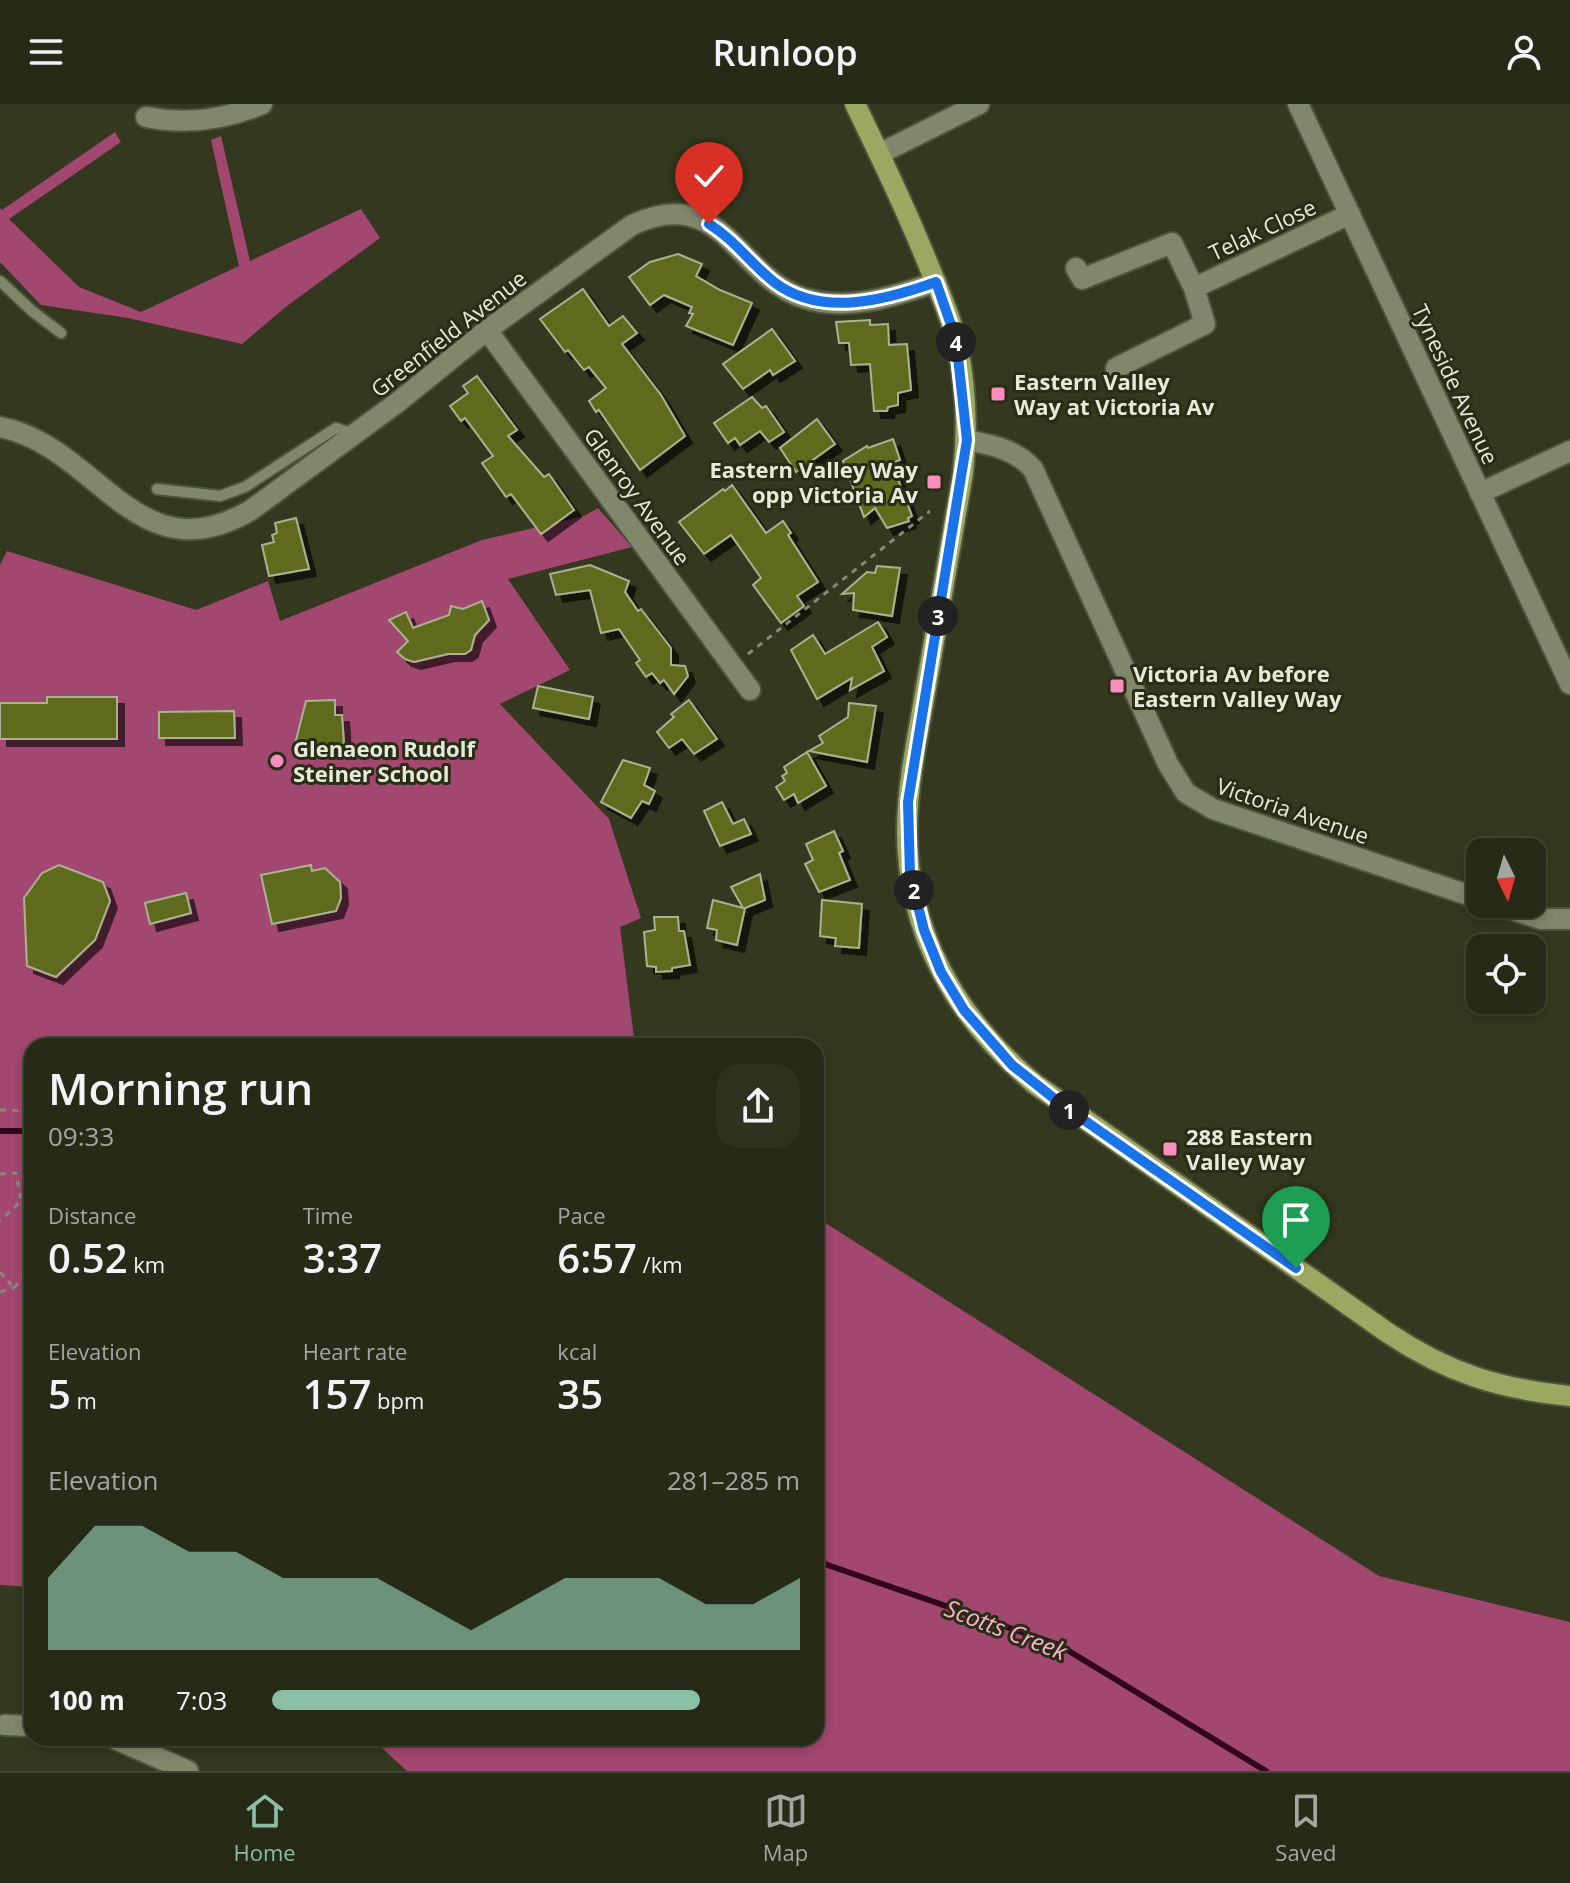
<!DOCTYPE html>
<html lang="en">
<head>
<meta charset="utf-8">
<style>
  :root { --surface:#262a16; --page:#2e321f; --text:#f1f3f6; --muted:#a4a7a1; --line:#424635; --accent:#8abfa5 }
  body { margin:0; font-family:"Open Sans",sans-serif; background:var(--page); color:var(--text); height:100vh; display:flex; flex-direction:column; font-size:30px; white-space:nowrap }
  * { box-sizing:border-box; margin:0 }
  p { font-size:26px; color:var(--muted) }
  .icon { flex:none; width:44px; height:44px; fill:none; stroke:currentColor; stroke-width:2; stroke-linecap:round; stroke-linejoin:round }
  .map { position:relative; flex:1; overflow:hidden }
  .panel { position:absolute; left:24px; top:934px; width:800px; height:708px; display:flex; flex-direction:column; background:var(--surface); border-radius:24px; box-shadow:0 4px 12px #0003,0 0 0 2px var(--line) }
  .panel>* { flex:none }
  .needle { width:52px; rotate:175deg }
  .fabs { position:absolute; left:1466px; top:734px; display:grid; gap:16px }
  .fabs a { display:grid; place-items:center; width:80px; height:80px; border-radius:16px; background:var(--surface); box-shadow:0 4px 12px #0003,0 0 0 2px var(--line); font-size:40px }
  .pin { position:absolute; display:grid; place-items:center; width:68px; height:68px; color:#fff; margin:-82px -34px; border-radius:50% 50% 50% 0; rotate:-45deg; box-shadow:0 0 8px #0007 }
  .pin .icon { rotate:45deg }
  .km { position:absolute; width:40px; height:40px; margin:-20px; border-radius:50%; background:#222; color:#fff; font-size:22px; line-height:40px; text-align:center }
  .round { display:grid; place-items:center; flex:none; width:84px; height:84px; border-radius:24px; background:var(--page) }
  .headline { display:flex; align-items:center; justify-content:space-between; height:136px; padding:0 24px }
  h1 { font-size:44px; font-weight:600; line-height:60px }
  .figures { display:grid; grid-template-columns:repeat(3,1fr); gap:12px; height:136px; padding:8px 24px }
  .figures div { display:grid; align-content:center }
  .figures b { font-size:40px; font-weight:600 }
  .figures small { font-size:22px; font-weight:400 }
  .figures p { font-size:22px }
  .chart { height:224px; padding:16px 24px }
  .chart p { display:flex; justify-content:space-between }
  .chart svg { width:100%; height:144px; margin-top:8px; fill:var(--accent); opacity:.7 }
  ul { padding:0 24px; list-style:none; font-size:26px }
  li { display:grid; grid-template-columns:128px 96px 1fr; align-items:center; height:60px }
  li i { height:20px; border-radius:10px; background:var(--accent) }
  header { display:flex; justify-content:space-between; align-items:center; height:104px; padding:0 24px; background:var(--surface); font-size:36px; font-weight:600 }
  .tabs { display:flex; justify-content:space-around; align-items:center; height:112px; border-top:2px solid var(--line); background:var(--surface); font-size:22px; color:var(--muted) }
  .tabs a { display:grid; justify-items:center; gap:4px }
  .tabs .current { color:var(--accent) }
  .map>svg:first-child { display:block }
  .forest { fill:#a24770 }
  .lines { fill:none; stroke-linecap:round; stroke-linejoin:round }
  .stream { stroke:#33051d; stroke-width:6 }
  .building { fill:#606b1a; stroke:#abb294; stroke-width:2; filter:url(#shadow) }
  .lane-casing { stroke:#50543d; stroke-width:14 }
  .street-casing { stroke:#50543d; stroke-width:24 }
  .secondary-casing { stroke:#50543d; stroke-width:24 }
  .primary-casing { stroke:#50543d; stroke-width:24 }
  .path { stroke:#868a75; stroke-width:3; stroke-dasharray:6 6; stroke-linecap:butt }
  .lane { stroke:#81876a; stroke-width:10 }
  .street { stroke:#81876a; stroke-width:20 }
  .secondary { stroke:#81876a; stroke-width:20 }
  .primary { stroke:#9ba861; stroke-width:20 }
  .route-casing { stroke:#fff; stroke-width:16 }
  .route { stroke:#1a73e8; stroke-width:10 }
  .poi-dot { fill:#fe8ebe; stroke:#292d15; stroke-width:3 }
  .labels { text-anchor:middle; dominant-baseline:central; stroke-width:6; stroke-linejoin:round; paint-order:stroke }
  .street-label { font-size:22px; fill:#e6eada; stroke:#292d15 }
  .poi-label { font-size:22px; font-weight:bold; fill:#e6eada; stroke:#292d15; text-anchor:start }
  .water-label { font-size:24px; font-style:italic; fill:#fcb1cf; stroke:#292d15 }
</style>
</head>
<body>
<header><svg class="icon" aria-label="menu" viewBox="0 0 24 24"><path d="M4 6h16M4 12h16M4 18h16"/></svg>Runloop<svg class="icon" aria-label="person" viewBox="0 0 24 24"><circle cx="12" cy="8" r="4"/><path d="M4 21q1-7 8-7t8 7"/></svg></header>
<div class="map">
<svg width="1570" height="1667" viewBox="0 0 1570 1667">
  <defs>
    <filter id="shadow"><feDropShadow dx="7" dy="7" stdDeviation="0" flood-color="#0009"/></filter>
  </defs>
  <rect width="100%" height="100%" fill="#33381e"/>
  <!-- forest -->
  <g class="forest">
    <polygon points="115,28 121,38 9,115 79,183 141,208 239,162 211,36 221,32 250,157 361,105 380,134 287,202 242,240 128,214 41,201 0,158 0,104 2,106"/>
    <polygon points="598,404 632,443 508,475 570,566 500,600 609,715 641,814 620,823 635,942 32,942 32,1483 0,1481 0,461 7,447 196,506 268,477 280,517 482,436 584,412"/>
    <polygon points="816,1113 1379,1472 1570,1518 1570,1667 407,1667 371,1634 816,1634"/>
  </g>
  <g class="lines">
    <!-- stream -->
    <g class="stream">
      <polyline points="0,1027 32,1027"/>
      <polyline points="816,1457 1059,1541 1266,1667"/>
    </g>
  </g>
  <!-- building -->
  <g class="building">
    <polygon points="678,150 702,160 696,172 720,186 752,199 733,241 686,222 693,210 689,209 692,203 664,191 650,201 629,173 650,158"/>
    <polygon points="583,185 609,222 623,212 637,229 622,240 661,291 685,332 640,366 599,306 596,308 589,297 606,284 589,263 584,266 568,246 565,248 540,215"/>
    <polygon points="870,216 870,221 888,220 889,241 907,240 911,286 898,289 898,301 888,303 887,307 874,307 870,260 851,261 849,239 839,239 836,218"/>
    <polygon points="772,225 795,257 773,271 770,266 743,285 723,260"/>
    <polygon points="477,272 517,326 508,332 544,373 549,370 574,406 541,430 511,390 506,393 482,359 493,352 465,314 461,317 450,302 468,289 463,282"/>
    <polygon points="752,293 762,304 766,302 784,328 769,338 760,327 740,341 735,334 728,339 714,319"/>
    <polygon points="817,315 835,340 796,368 780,344"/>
    <polygon points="893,335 900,356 892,359 912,412 908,414 909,417 887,424 875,404 864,413 843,357 867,342 868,344"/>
    <polygon points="732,381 766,429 783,417 791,429 788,431 818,478 797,492 804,502 781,519 753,481 761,474 731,431 704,450 679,418 723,385 725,387"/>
    <polygon points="296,414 309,465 269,472 262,441 274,438 272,431 277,429 275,419"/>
    <polygon points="590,461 629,477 625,488 638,507 641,505 671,544 671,561 685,562 688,572 674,590 664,576 660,579 652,569 646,573 636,559 640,556 619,525 601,529 590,486 556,491 550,470"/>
    <polygon points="877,462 900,464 892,512 853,506 854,489 842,490 867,468 875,469"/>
    <polygon points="482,497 489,516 475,531 471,546 465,550 448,550 414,558 405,555 397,548 408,537 389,516 406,508 413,524 449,511 451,502 463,505"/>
    <polygon points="878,518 887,533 872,543 884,567 850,586 852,574 817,595 791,546 813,531 825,550"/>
    <polygon points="538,582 593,593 589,615 533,604"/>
    <polygon points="47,593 117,593 117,635 0,635 0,599 47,599"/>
    <polygon points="335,596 335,611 342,611 344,640 295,640 306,597"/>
    <polygon points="689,596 717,635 694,650 682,635 669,644 657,628 674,613 671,610"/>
    <polygon points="849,599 876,602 867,658 809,647 823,639 819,632 848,613"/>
    <polygon points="234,607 235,634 159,634 159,608"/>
    <polygon points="807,648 826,682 798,699 794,690 784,696 776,683 785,677 782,672 787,669 784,663"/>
    <polygon points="623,656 650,664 644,681 655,687 649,700 642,697 631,714 601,698"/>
    <polygon points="722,698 733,720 744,715 751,730 720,742 704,707"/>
    <polygon points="834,727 843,747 839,749 850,776 819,788 805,760 813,756 806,740"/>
    <polygon points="59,761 103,778 110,797 95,836 56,873 27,862 24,794 42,769"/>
    <polygon points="311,761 312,767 325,764 340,778 341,794 336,807 272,820 261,771"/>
    <polygon points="760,770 765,796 745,804 737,841 716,836 717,826 707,824 713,796 743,804 731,783"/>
    <polygon points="186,789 191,809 150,820 145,799"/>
    <polygon points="822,796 862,800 859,844 835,842 836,834 820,832"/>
    <polygon points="654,813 678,813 679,827 684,827 690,861 672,864 672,867 656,868 656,863 647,862 644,828 655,826"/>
  </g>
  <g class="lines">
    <defs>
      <g id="lane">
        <polyline points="0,177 32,207 61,229"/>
        <polyline points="157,385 220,392 245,383 336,324 353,330"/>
      </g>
      <g id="street">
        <polyline points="1298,0 1570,580"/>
        <path d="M146,13c40,8 78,3 116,-13"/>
        <polyline points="879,50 979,0"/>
        <polyline points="1076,164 1082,175 1172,139 1194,184 1350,110"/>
        <polyline points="487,226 750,586"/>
        <polyline points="1116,264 1205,220 1194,184"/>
        <path d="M0,323c98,19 137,151 251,83l147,-108 89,-72 145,-105c92,-43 105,53 172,73 43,14 92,-2 132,-16"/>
        <polyline points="1480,389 1570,347"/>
        <polyline points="5,1621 32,1622"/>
        <polyline points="113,1634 188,1667"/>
      </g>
      <g id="secondary">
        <path d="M967,336c25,5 48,9 66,29l135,295 18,29 27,16 267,90"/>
        <polyline points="1495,800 1541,815 1570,815"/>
      </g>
      <path id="primary" d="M855,0c25,51 50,103 71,155 11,27 23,53 30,80 10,44 12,90 7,134 -12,70 -24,140 -36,209 -8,48 -19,96 -20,145 -1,105 49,191 128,257l353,249c60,40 111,56 182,63"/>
    </defs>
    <!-- lane casing -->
    <use href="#lane" class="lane-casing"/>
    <!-- street casing -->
    <use href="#street" class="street-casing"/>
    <!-- secondary casing -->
    <use href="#secondary" class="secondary-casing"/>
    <!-- primary casing -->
    <use href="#primary" class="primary-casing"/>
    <!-- path -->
    <g class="path">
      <polyline points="748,550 930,407"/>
      <polyline points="0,1006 32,1007"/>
      <polyline points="0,1070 16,1069 21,1097 0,1117"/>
      <polyline points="0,1168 14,1184"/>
      <polyline points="14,1184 32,1163"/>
      <polyline points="0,1188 14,1184"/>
    </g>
    <!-- lane -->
    <use href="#lane" class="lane"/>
    <!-- street -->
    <use href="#street" class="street"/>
    <!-- secondary -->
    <use href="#secondary" class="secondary"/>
    <!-- primary -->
    <use href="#primary" class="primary"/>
  </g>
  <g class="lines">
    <defs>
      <path id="route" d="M709,120c26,16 42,40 65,58 47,36 112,18 162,0l20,57 11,101 -59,362 2,72 14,56 17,42 23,38 48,55 49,39 235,164"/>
    </defs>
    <!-- route casing -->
    <use href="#route" class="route-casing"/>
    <!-- route -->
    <use href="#route" class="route"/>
  </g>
  <!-- markers -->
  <g class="poi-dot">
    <rect x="990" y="282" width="16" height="16" rx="4"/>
    <rect x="926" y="370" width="16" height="16" rx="4"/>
    <rect x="1109" y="574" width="16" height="16" rx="4"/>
    <circle cx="277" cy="657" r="8"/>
    <rect x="1162" y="1037" width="16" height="16" rx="4"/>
  </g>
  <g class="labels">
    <!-- street labels -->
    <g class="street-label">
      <text transform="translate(1262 125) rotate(-25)">Telak Close</text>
      <text transform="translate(448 229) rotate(-38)">Greenfield Avenue</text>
      <text transform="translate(1456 280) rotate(65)">Tyneside Avenue</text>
      <text transform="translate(638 392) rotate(54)">Glenroy Avenue</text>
      <text transform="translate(1293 706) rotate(19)">Victoria Avenue</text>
    </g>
    <!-- poi labels -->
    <g class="poi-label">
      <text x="1014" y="277">Eastern Valley<tspan x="1014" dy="25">Way at Victoria Av</tspan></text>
      <text x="918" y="365" text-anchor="end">Eastern Valley Way<tspan x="918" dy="25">opp Victoria Av</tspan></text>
      <text x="1133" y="569">Victoria Av before<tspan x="1133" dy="25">Eastern Valley Way</tspan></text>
      <text x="293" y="644">Glenaeon Rudolf<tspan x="293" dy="25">Steiner School</tspan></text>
      <text x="1186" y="1032">288 Eastern<tspan x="1186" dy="25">Valley Way</tspan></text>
    </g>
    <!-- water labels -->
    <g class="water-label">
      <text transform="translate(1006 1525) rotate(21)">Scotts Creek</text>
    </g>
  </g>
</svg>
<div class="fabs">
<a><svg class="needle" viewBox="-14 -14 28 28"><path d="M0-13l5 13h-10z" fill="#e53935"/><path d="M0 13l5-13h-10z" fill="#a4a7a1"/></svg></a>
<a><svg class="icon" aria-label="locate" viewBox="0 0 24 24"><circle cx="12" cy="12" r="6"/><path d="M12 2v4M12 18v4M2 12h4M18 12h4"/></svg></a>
</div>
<div class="pin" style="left:1296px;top:1164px;background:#1e9e55"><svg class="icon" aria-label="arrive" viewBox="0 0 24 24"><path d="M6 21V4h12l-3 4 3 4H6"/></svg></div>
<div class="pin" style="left:709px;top:120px;background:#d93025"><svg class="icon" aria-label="check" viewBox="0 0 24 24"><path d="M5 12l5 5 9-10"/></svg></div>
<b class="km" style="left:1069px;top:1006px">1</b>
<b class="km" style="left:914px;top:786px">2</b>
<b class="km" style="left:938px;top:512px">3</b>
<b class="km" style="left:956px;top:238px">4</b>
<section class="panel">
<div class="headline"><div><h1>Morning run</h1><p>09:33</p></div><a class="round"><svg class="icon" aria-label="share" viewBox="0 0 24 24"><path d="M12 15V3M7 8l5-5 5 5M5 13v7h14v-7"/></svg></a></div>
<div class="figures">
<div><p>Distance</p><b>0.52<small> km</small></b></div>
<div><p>Time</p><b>3:37</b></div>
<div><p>Pace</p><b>6:57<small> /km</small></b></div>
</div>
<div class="figures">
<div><p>Elevation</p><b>5<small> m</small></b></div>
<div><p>Heart rate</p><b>157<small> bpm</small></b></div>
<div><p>kcal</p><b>35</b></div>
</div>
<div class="chart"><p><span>Elevation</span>281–285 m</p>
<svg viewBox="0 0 160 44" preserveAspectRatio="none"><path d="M0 44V22L10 6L20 6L30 14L40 14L50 22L60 22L70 22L80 30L90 38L100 30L110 22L120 22L130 22L140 30L150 30L160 22V44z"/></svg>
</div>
<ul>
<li><b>100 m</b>7:03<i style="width:81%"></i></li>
</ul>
</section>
</div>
<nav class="tabs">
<a class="current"><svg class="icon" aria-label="home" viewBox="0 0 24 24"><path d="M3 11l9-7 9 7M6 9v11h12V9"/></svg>Home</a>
<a><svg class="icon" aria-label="map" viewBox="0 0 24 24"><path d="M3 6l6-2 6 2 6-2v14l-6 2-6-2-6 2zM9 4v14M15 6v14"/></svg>Map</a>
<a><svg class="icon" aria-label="saved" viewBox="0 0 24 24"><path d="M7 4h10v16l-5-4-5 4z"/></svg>Saved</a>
</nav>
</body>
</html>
